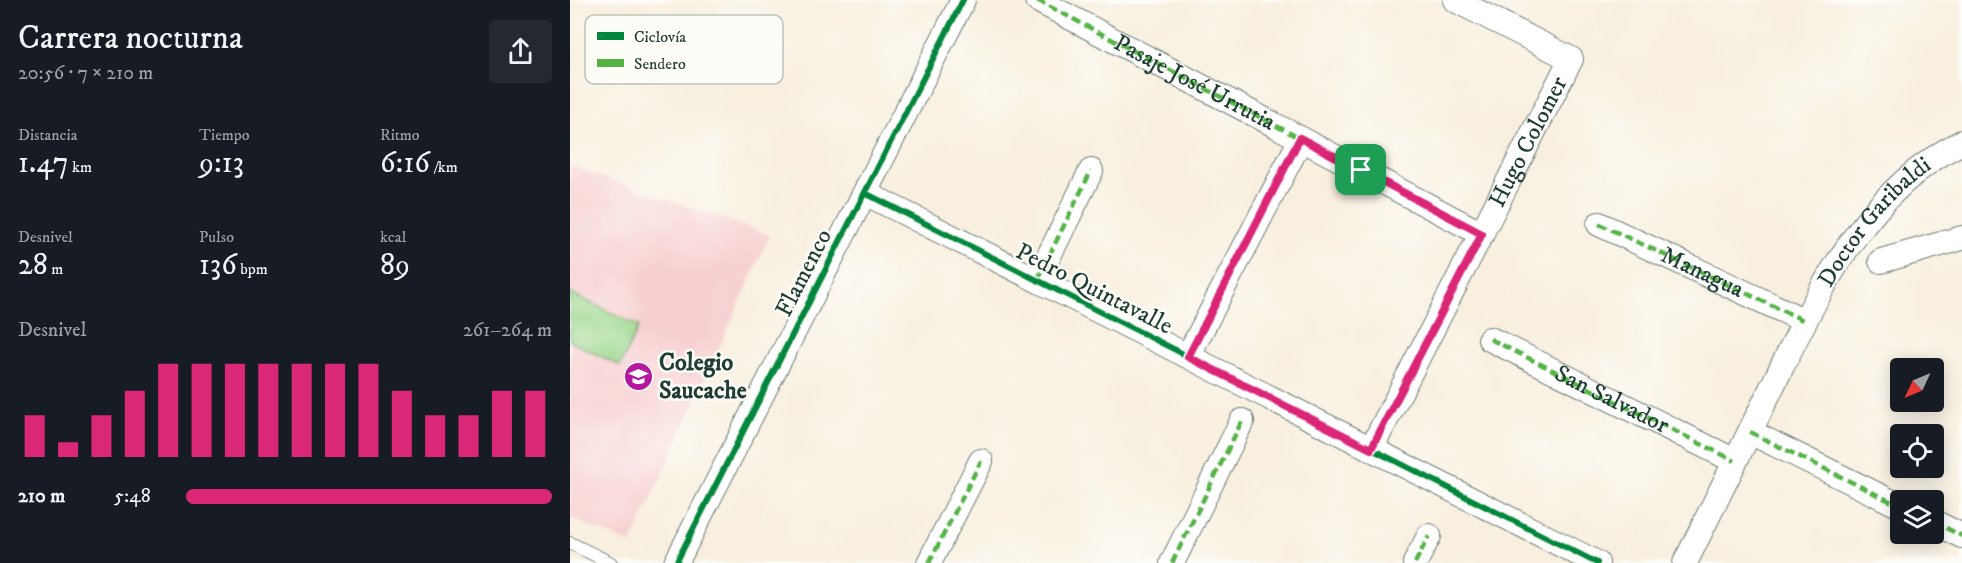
<!DOCTYPE html>
<html lang="es">
<head>
<meta charset="utf-8">
<style>
  :root { --surface:#171b24; --page:#242831; --text:#f1f3f6; --muted:#9ea1a6; --accent:#db2777 }
  body { margin:0; font-family:"IM FELL DW Pica",serif; background:var(--page); color:var(--text); height:100vh; display:flex; flex-direction:column; font-size:22px; white-space:nowrap }
  * { box-sizing:border-box; margin:0 }
  p { font-size:20px; color:var(--muted) }
  .icon { flex:none; width:33px; height:33px; fill:none; stroke:currentColor; stroke-width:2; stroke-linecap:round; stroke-linejoin:round }
  .map { position:relative; flex:1; overflow:hidden }
  .drawer { display:flex; flex-direction:column; background:var(--surface); width:570px }
  .drawer>* { flex:none }
  .needle { width:39px; rotate:226deg }
  .fabs { position:absolute; left:1320px; top:358px; display:grid; gap:12px }
  .fabs a { display:grid; place-items:center; width:54px; height:54px; border-radius:6px; background:var(--surface); box-shadow:0 3px 15px #0003; font-size:30px }
  .pin { position:absolute; display:grid; place-items:center; width:51px; height:51px; color:#fff; margin:-26px; border-radius:12px; box-shadow:0 3px 9px #0006 }
  .round { display:grid; place-items:center; flex:none; width:63px; height:63px; border-radius:6px; background:var(--page) }
  .headline { display:flex; align-items:center; justify-content:space-between; height:102px; padding:0 18px }
  h1 { font-size:33px; font-weight:600; line-height:45px }
  .figures { display:grid; grid-template-columns:repeat(3,1fr); gap:9px; height:102px; padding:6px 18px }
  .figures div { display:grid; align-content:center }
  .figures b { font-size:30px; font-weight:600 }
  .figures small { font-size:16px; font-weight:400 }
  .figures p { font-size:16px }
  .chart { height:168px; padding:12px 18px }
  .chart p { display:flex; justify-content:space-between }
  .chart svg { width:100%; height:108px; margin-top:6px; stroke:var(--accent); stroke-width:6 }
  ul { padding:0 18px; list-style:none; font-size:20px }
  li { display:grid; grid-template-columns:96px 72px 1fr; align-items:center; height:45px }
  li i { height:15px; border-radius:8px; background:var(--accent) }
  main { display:flex; flex:1; min-height:0 }
  .map>svg:first-child { display:block }
  .built { fill:#f7cfd0 }
  .green { fill:#99d68a; stroke:#5c8a5f; stroke-width:1.5 }
  .lines { fill:none; stroke-linecap:round; stroke-linejoin:round }
  .lane-casing { stroke:#6b7b70; stroke-width:14 }
  .street-casing { stroke:#6b7b70; stroke-width:26 }
  .lane { stroke:#fff; stroke-width:12 }
  .street { stroke:#fff; stroke-width:24 }
  .quiet { stroke:#55b346; stroke-width:4.5; stroke-dasharray:9 4.5; stroke-linecap:butt }
  .cycleway-casing { stroke:#fdfcf7; stroke-width:10 }
  .cycleway { stroke:#00873e; stroke-width:6 }
  .route-casing { stroke:#fff; stroke-width:12 }
  .route { stroke:#db2777; stroke-width:8 }
  .labels { text-anchor:middle; dominant-baseline:central; stroke-width:5; stroke-linejoin:round; paint-order:stroke }
  .street-label { font-size:24px; fill:#1f3d34; stroke:#fdfcf7 }
  .poi-label { font-size:24px; font-weight:bold; fill:#1f3d34; stroke:#fdfcf7; text-anchor:start }
  .key { fill:#fdfcf7; stroke:#bac3bc; stroke-width:1.5 }
  .key-label { font-size:16px; fill:#1f3d34 }
</style>
</head>
<body>
<main>
<section class="drawer">
<div class="headline"><div><h1>Carrera nocturna</h1><p>20:56 · 7 × 210 m</p></div><a class="round"><svg class="icon" aria-label="share" viewBox="0 0 24 24"><path d="M12 15V3M7 8l5-5 5 5M5 13v7h14v-7"/></svg></a></div>
<div class="figures">
<div><p>Distancia</p><b>1.47<small> km</small></b></div>
<div><p>Tiempo</p><b>9:13</b></div>
<div><p>Ritmo</p><b>6:16<small> /km</small></b></div>
</div>
<div class="figures">
<div><p>Desnivel</p><b>28<small> m</small></b></div>
<div><p>Pulso</p><b>136<small> bpm</small></b></div>
<div><p>kcal</p><b>89</b></div>
</div>
<div class="chart"><p><span>Desnivel</span>261–264 m</p>
<svg viewBox="0 0 160 44" preserveAspectRatio="none"><path d="M5 44V27M15 44V38M25 44V27M35 44V17M45 44V6M55 44V6M65 44V6M75 44V6M85 44V6M95 44V6M105 44V6M115 44V17M125 44V27M135 44V27M145 44V17M155 44V17"/></svg>
</div>
<ul>
<li><b>210 m</b>5:48<i style="width:100%"></i></li>
</ul>
</section>
<div class="map">
<svg width="1392" height="563" viewBox="0 0 1392 563">
  <rect width="100%" height="100%" fill="#fdfcf7"/>
  <filter id="ink" filterUnits="userSpaceOnUse"><feTurbulence type="fractalNoise" baseFrequency=".0167" numOctaves="2"/><feDisplacementMap in="SourceGraphic" scale="12" xChannelSelector="R" yChannelSelector="G"/><feConvolveMatrix kernelMatrix="1 2 1 2 8 2 1 2 1" color-interpolation-filters="sRGB"/></filter>
  <filter id="wash" filterUnits="userSpaceOnUse"><feTurbulence type="fractalNoise" baseFrequency=".008" numOctaves="4" result="noise"/><feDisplacementMap in="SourceGraphic" scale="24" xChannelSelector="R" yChannelSelector="G"/><feGaussianBlur stdDeviation="1.35" result="paint"/><feColorMatrix in="noise" values="0 0 0 0 0 0 0 0 0 0 0 0 0 0 0 0 0 1.4 0 .05"/><feComposite in="paint" operator="in"/></filter>
  <g filter="url(#wash)">
    <rect width="100%" height="100%" fill="#f8efde"/>
    <!-- built -->
    <polygon class="built" points="0,166 200,235 61,544 0,518"/>
    <!-- green -->
    <polygon class="green" points="0,293 69,326 50,366 0,341"/>
  </g>
  <g filter="url(#ink)">
    <g class="lines">
      <defs>
        <polyline id="lane" points="0,543 41,563"/>
        <g id="street">
          <path id="s1" d="M467,0l445,234"/>
          <polyline points="295,193 1027,563"/>
          <polyline points="1029,224 1235,321"/>
          <polyline points="1311,261 1392,238"/>
          <polyline points="467,280 521,171"/>
          <polyline points="920,339 1165,461"/>
          <polyline points="618,356 731,139"/>
          <polyline points="1180,432 1330,506"/>
          <path id="s2" d="M801,449l200,-390 -116,-59"/>
          <polyline points="1364,522 1392,536"/>
          <polyline points="106,563 393,0"/>
          <polyline points="359,563 411,461"/>
          <polyline points="602,563 672,421"/>
          <polyline points="845,563 859,536"/>
          <path id="s3" d="M1115,563c28,-57 57,-115 85,-172 47,-95 92,-199 192,-249"/>
        </g>
      </defs>
      <!-- lane casing -->
      <use href="#lane" class="lane-casing"/>
      <!-- street casing -->
      <use href="#street" class="street-casing"/>
      <!-- lane -->
      <use href="#lane" class="lane"/>
      <!-- street -->
      <use href="#street" class="street"/>
      <!-- quiet -->
      <g class="quiet">
        <polyline points="467,0 912,234"/>
        <path id="s4" d="M1029,224l206,97"/>
        <polyline points="467,280 521,171"/>
        <path id="s5" d="M920,339l245,122"/>
        <polyline points="618,356 731,139"/>
        <polyline points="1180,432 1330,506"/>
        <polyline points="1364,522 1392,536"/>
        <polyline points="359,563 411,461"/>
        <polyline points="602,563 672,421"/>
        <polyline points="845,563 859,536"/>
      </g>
      <defs>
        <g id="cycleway">
          <polyline points="295,193 1027,563"/>
          <polyline points="106,563 393,0"/>
        </g>
      </defs>
      <!-- cycleway casing -->
      <use href="#cycleway" class="cycleway-casing"/>
      <!-- cycleway -->
      <use href="#cycleway" class="cycleway"/>
    </g>
  </g>
  <g class="lines" filter="url(#ink)">
    <defs>
      <polygon id="route" points="730,138 912,234 801,449 618,357"/>
    </defs>
    <!-- route casing -->
    <use href="#route" class="route-casing"/>
    <!-- route -->
    <use href="#route" class="route"/>
  </g>
  <!-- icons -->
  <defs>
    <symbol id="school-disc" viewBox="-11 -11 22 22"><circle r="9.5" fill="#b5179e" stroke="#fdfcf7"/><path d="M0-5L7-2L0 1L-7-2ZM-4 1L0 2.5L4 1V4Q0 6-4 4Z" fill="#fff"/></symbol>
  </defs>
  <g fill-rule="evenodd">
    <use href="#school-disc" x="52" y="360" width="33" height="33"/>
  </g>
  <g class="labels">
    <!-- street labels -->
    <g class="street-label">
      <text stroke="none"><textPath href="#s1" startOffset="178">Pasaje José Urrutia</textPath></text>
      <text stroke="none"><textPath href="#s2" startOffset="345">Hugo Colomer</textPath></text>
      <text stroke="none"><textPath href="#s3" startOffset="392">Doctor Garibaldi</textPath></text>
      <text transform="translate(234 273) rotate(-63)">Flamenco</text>
      <text stroke="none"><textPath href="#s4" startOffset="114">Managua</textPath></text>
      <text transform="translate(524 289) rotate(27)">Pedro Quintavalle</text>
      <text stroke="none"><textPath href="#s5" startOffset="136">San Salvador</textPath></text>
    </g>
    <!-- poi labels -->
    <g class="poi-label">
      <text x="89" y="363">Colegio<tspan x="89" dy="28">Saucache</tspan></text>
    </g>
  </g>
  <!-- legend -->
  <rect x="15" y="15" width="198" height="69" rx="9" class="key"/>
  <rect x="27" y="32" width="27" height="8" fill="#00873e"/>
  <rect x="27" y="59" width="27" height="8" fill="#55b346"/>
  <g class="key-label">
    <text x="64" y="42">Ciclovía</text>
    <text x="64" y="69">Sendero</text>
  </g>
</svg>
<div class="fabs">
<a><svg class="needle" viewBox="-14 -14 28 28"><path d="M0-13l5 13h-10z" fill="#e53935"/><path d="M0 13l5-13h-10z" fill="#9ea1a6"/></svg></a>
<a><svg class="icon" aria-label="locate" viewBox="0 0 24 24"><circle cx="12" cy="12" r="6"/><path d="M12 2v4M12 18v4M2 12h4M18 12h4"/></svg></a>
<a><svg class="icon" aria-label="layers" viewBox="0 0 24 24"><path d="M12 4l9 5-9 5-9-5zM3 14l9 5 9-5"/></svg></a>
</div>
<div class="pin" style="left:791px;top:170px;background:#1e9e55"><svg class="icon" aria-label="arrive" viewBox="0 0 24 24"><path d="M6 21V4h12l-3 4 3 4H6"/></svg></div>
</div>
</main>
</body>
</html>
